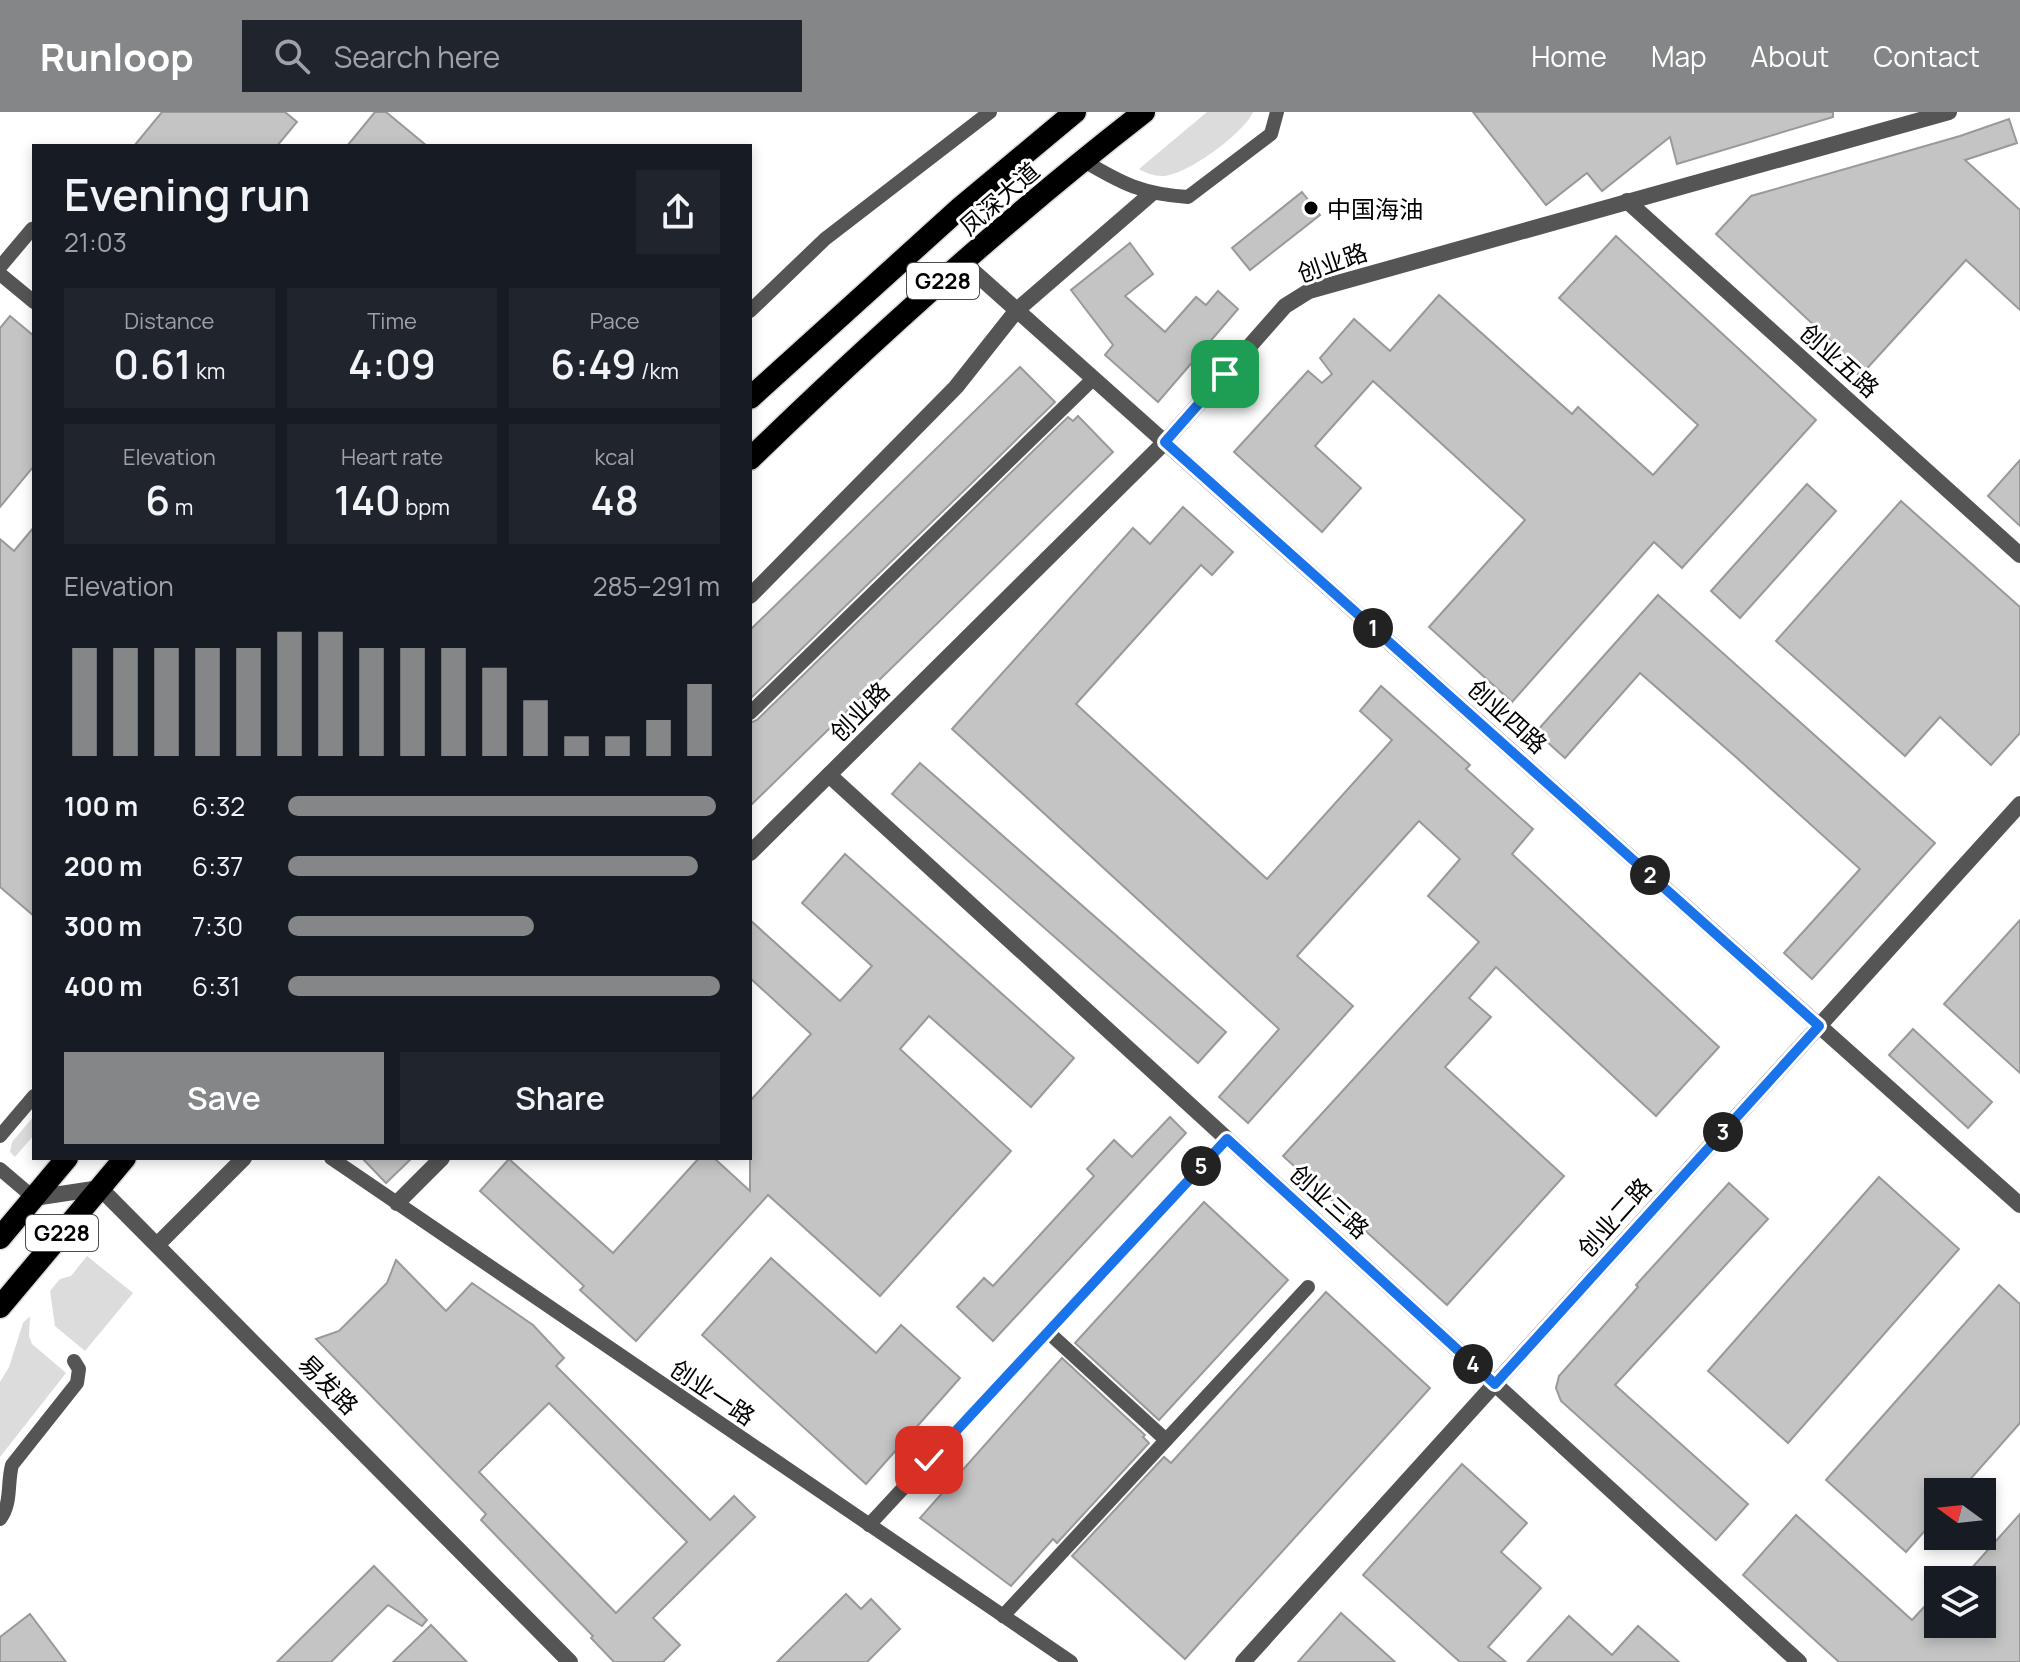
<!DOCTYPE html>
<html lang="en">
<head>
<meta charset="utf-8">
<style>
  :root { --surface:#171b24; --page:#20242c; --text:#f1f3f6; --muted:#9ea1a6; --accent:#858687 }
  body { margin:0; font-family:Manrope,"Noto Sans SC",sans-serif; background:var(--page); color:var(--text); height:100vh; display:flex; flex-direction:column; font-size:30px; white-space:nowrap }
  * { box-sizing:border-box; margin:0 }
  p { font-size:26px; color:var(--muted) }
  .icon { flex:none; width:44px; height:44px; fill:none; stroke:currentColor; stroke-width:2; stroke-linecap:round; stroke-linejoin:round }
  .map { position:relative; flex:1; overflow:hidden }
  .panel { position:absolute; left:32px; top:32px; width:720px; height:1016px; display:flex; flex-direction:column; background:var(--surface); border-radius:0px; box-shadow:0 4px 12px #0003 }
  .panel>* { flex:none }
  .needle { width:52px; rotate:285deg }
  .tools { position:absolute; left:1924px; top:1366px; display:grid; gap:16px }
  .tools a { display:grid; place-items:center; width:72px; height:72px; border-radius:0px; background:var(--surface); box-shadow:0 4px 12px #0003; font-size:40px }
  .pin { position:absolute; display:grid; place-items:center; width:68px; height:68px; color:#fff; margin:-34px; border-radius:16px; box-shadow:0 4px 12px #0006 }
  .km { position:absolute; width:40px; height:40px; margin:-20px; border-radius:50%; background:#222; color:#fff; font-size:22px; line-height:40px; text-align:center }
  .round { display:grid; place-items:center; flex:none; width:84px; height:84px; border-radius:0px; background:var(--page) }
  .overview { display:flex; align-items:center; justify-content:space-between; height:136px; padding:0 32px }
  h1 { font-size:44px; font-weight:600; line-height:60px }
  .stats { display:grid; grid-template-columns:repeat(3,1fr); gap:12px; height:136px; padding:8px 32px }
  .stats div { display:grid; align-content:center; border-radius:0px; background:var(--page); text-align:center }
  .stats b { font-size:40px; font-weight:600 }
  .stats small { font-size:22px; font-weight:400 }
  .stats p { font-size:22px }
  .chart { height:224px; padding:16px 32px }
  .chart p { display:flex; justify-content:space-between }
  .chart svg { width:100%; height:144px; margin-top:8px; stroke:var(--accent); stroke-width:6 }
  .action { display:flex; gap:16px; margin-top:auto; padding:16px 32px }
  .action a { flex:1; height:92px; border-radius:0px; background:var(--accent); color:#fff; font-size:32px; font-weight:600; line-height:92px; text-align:center }
  .action a+a { background:var(--page); color:var(--text) }
  ul { padding:0 32px; list-style:none; font-size:26px }
  li { display:grid; grid-template-columns:128px 96px 1fr; align-items:center; height:60px }
  li i { height:20px; border-radius:10px; background:var(--accent) }
  header { display:flex; align-items:center; gap:48px; box-sizing:border-box; height:112px; padding:0 40px; background:var(--accent); color:#fff }
  header strong { font-size:38px }
  nav { display:flex; gap:44px; margin-inline-start:auto; font-size:28px }
  .search { width:560px; height:72px; background:var(--page); display:flex; align-items:center; gap:20px; box-sizing:border-box; padding:0 28px; border-radius:0px; color:var(--muted); font-size:30px }
  .map>svg:first-child { display:block }
  .green { fill:#dcdcdc }
  .building { fill:#c4c4c4; stroke:#999; stroke-width:2; fill-rule:evenodd }
  .lines { fill:none; stroke-linecap:round; stroke-linejoin:round }
  .trunk-casing { stroke:#dbdbdb; stroke-width:25 }
  .service { stroke:#555; stroke-width:14 }
  .minor { stroke:#555; stroke-width:16 }
  .trunk { stroke:#000; stroke-width:22 }
  .route-casing { stroke:#fff; stroke-width:16 }
  .route { stroke:#1a73e8; stroke-width:10 }
  .poi-dot { fill:#000; stroke:#fff; stroke-width:3 }
  .labels { text-anchor:middle; dominant-baseline:central; stroke-width:6; stroke-linejoin:round; paint-order:stroke }
  .shield { fill:#fff; stroke:#4c4c4c; stroke-width:2 }
  .shield-label { font-size:22px; font-weight:bold; fill:#000 }
  .street-label { font-size:24px; fill:#000; stroke:#fff }
  .poi-label { font-size:24px; fill:#000; stroke:#fff; text-anchor:start }
</style>
</head>
<body>
<header>
<strong>Runloop</strong>
<div class="search"><svg class="icon" aria-label="search" viewBox="0 0 24 24"><circle cx="10" cy="10" r="6"/><path d="M15 15l6 6"/></svg>Search here</div>
<nav><a>Home</a><a>Map</a><a>About</a><a>Contact</a></nav>
</header>
<div class="map">
<svg width="2020" height="1550" viewBox="0 0 2020 1550">
  <rect width="100%" height="100%" fill="#fff"/>
  <!-- green -->
  <g class="green">
    <path d="M1207,0h46c-9,21 -67,64 -91,64 -9,0 -16,-3 -23,-7z"/>
    <polygon points="34,1004 34,1023 15,1045 10,1040 12,1030"/>
    <polygon points="87,1144 133,1181 85,1239 55,1214 50,1179 60,1167 71,1164"/>
    <polygon points="30,1204 29,1224 32,1232 66,1261 0,1345 0,1270 9,1255 23,1211"/>
  </g>
  <!-- building -->
  <g class="building">
    <polygon points="162,0 285,0 297,10 277,34 134,34"/>
    <polygon points="375,0 386,0 427,34 347,34"/>
    <polygon points="1473,0 1833,0 1833,5 1677,52 1670,25 1602,79 1587,61 1546,93"/>
    <polygon points="2009,7 2017,31 1965,48 2020,98 2020,198 1966,148 1860,264 1827,235 1832,230 1716,122 1751,84 1960,24"/>
    <polygon points="1302,80 1320,103 1250,158 1232,136"/>
    <polygon points="1616,124 1816,308 1682,456 1654,430 1512,590 1429,515 1525,408 1373,269 1315,334 1361,376 1322,420 1234,340 1308,259 1322,271 1332,262 1320,246 1354,207 1390,239 1439,183 1572,302 1578,295 1653,363 1698,313 1559,186"/>
    <polygon points="1130,131 1153,162 1125,184 1165,220 1196,185 1206,193 1218,179 1238,197 1158,290 1105,243 1113,233 1071,178"/>
    <polygon points="10,204 34,224 34,354 0,395 0,216"/>
    <polygon points="1020,255 1055,290 750,587 750,518"/>
    <polygon points="1078,304 1113,340 750,694 750,611 757,608 1068,305 1073,309"/>
    <polygon points="2020,348 2020,414 1988,384"/>
    <polygon points="1807,372 1836,399 1740,506 1711,479"/>
    <polygon points="1901,389 2020,495 2020,621 1991,653 1940,605 1905,644 1776,529"/>
    <polygon points="1183,395 1233,440 1212,463 1201,453 1076,592 1267,767 1392,628 1360,599 1381,574 1470,653 1466,657 1533,717 1512,742 1719,935 1656,1004 1496,855 1469,886 1491,905 1445,955 1564,1064 1447,1193 1283,1044 1479,830 1428,784 1460,747 1419,709 1297,844 1353,894 1248,1011 1219,985 1279,917 952,617 1133,416 1150,432"/>
    <polygon points="34,415 34,804 0,775 0,427 14,439"/>
    <polygon points="1658,483 1935,731 1812,867 1784,841 1860,757 1737,646 1640,561 1565,646 1536,620"/>
    <polygon points="920,651 1226,920 1198,951 892,682"/>
    <polygon points="845,742 1074,946 1031,995 929,904 900,937 1011,1039 880,1184 768,1083 636,1229 580,1178 584,1174 480,1079 509,1047 613,1141 699,1046 714,1046 750,1079 750,989 811,922 750,866 750,808 840,889 872,854 802,791"/>
    <polygon points="2020,808 2020,961 1944,892"/>
    <polygon points="1913,917 1992,990 1968,1016 1889,943"/>
    <polygon points="1170,1005 1186,1021 993,1229 957,1195 984,1166 993,1174 1094,1064 1087,1057 1114,1028 1132,1045"/>
    <polygon points="362,1046 412,1046 386,1071"/>
    <polygon points="1879,1065 1959,1137 1788,1331 1708,1259"/>
    <polygon points="1729,1071 1768,1107 1615,1273 1748,1392 1716,1428 1561,1289 1556,1276 1559,1264 1638,1175 1636,1173"/>
    <polygon points="1204,1090 1288,1168 1159,1308 1075,1231"/>
    <polygon points="771,1146 876,1241 901,1213 960,1266 866,1372 702,1223"/>
    <path d="M396,1148l50,51 26,-28 61,42 31,33 -8,8 154,154 24,-24 21,21 -102,101 27,27 -17,17h-49l-23,-24 2,-2 -112,-116 5,-6 -170,-175 23,-8 48,-48zM549,1291l138,139 -71,71 -137,-141z"/>
    <polygon points="1999,1173 2020,1192 2020,1311 1959,1380 1938,1380 1938,1404 1906,1440 1826,1368"/>
    <polygon points="1326,1180 1430,1276 1185,1547 1072,1444 1164,1345 1171,1351"/>
    <polygon points="1062,1246 1145,1323 1143,1325 1149,1331 1057,1431 1053,1427 1011,1474 920,1406"/>
    <polygon points="1462,1352 1527,1411 1501,1440 1541,1476 1488,1535 1506,1550 1460,1550 1363,1463"/>
    <polygon points="2020,1402 2020,1550 1839,1550 1743,1463 1796,1403 1912,1508 1938,1480 1938,1512 1982,1512 1982,1468 1961,1468"/>
    <polygon points="374,1454 427,1508 422,1514 388,1493 331,1550 277,1550"/>
    <polygon points="846,1482 861,1497 871,1487 900,1517 867,1550 777,1550"/>
    <polygon points="1341,1501 1395,1550 1298,1550"/>
    <polygon points="30,1502 66,1550 0,1550 0,1525"/>
    <polygon points="1569,1504 1612,1543 1638,1514 1679,1550 1527,1550"/>
    <polygon points="431,1513 467,1550 393,1550"/>
  </g>
  <g class="lines">
    <defs>
      <g id="trunk">
        <polyline points="750,286 960,96 1075,0"/>
        <path d="M750,347c125,-121 256,-240 394,-347"/>
        <polyline points="0,1126 67,1046"/>
        <polyline points="0,1195 125,1046"/>
      </g>
    </defs>
    <!-- trunk casing -->
    <use href="#trunk" class="trunk-casing"/>
    <!-- service -->
    <g class="service">
      <path d="M1084,49c39,23 58,33 104,36l83,-63 6,-22"/>
      <polyline points="0,155 32,117 34,118"/>
      <polyline points="0,162 34,190"/>
      <polyline points="750,199 825,127 990,0"/>
      <polyline points="750,601 1093,267"/>
      <polyline points="0,1024 34,984"/>
      <polyline points="331,1046 1071,1550"/>
      <polyline points="0,1057 34,1086"/>
      <polyline points="1048,1220 1166,1328"/>
      <path d="M0,1407c12,-16 7,-35 12,-54l65,-82 2,-14 -5,-8"/>
      <polyline points="869,1413 1227,1027"/>
      <polyline points="1003,1504 1308,1175"/>
    </g>
    <!-- minor -->
    <g class="minor">
      <polyline points="1627,89 2020,443"/>
      <polyline points="964,151 2020,1093"/>
      <polyline points="750,484 956,275 1017,198 1151,82"/>
      <polyline points="829,663 1799,1550"/>
      <polyline points="750,741 1165,330 1285,194 1309,179 1949,0"/>
      <polyline points="34,1086 100,1076 570,1550"/>
      <polyline points="397,1091 442,1046"/>
      <polyline points="157,1133 244,1046"/>
      <polyline points="1243,1550 2020,692"/>
    </g>
    <!-- trunk -->
    <use href="#trunk" class="trunk"/>
  </g>
  <g class="lines">
    <defs>
      <polyline id="route" points="929,1348 1227,1027 1495,1272 1819,914 1165,330 1225,262"/>
    </defs>
    <!-- route casing -->
    <use href="#route" class="route-casing"/>
    <!-- route -->
    <use href="#route" class="route"/>
  </g>
  <!-- markers -->
  <circle class="poi-dot" cx="1311" cy="96" r="8"/>
  <g class="labels">
    <!-- shield labels -->
    <g class="shield">
      <rect x="907" y="151" width="72" height="36" rx="6"/>
      <rect x="26" y="1103" width="72" height="36" rx="6"/>
    </g>
    <g class="shield-label">
      <text x="943" y="169">G228</text>
      <text x="62" y="1121">G228</text>
    </g>
    <!-- street labels -->
    <g class="street-label">
      <text transform="translate(999 86) rotate(-41)">凤深大道</text>
      <text transform="translate(1332 150) rotate(-19)">创业路</text>
      <text transform="translate(1840 248) rotate(42)">创业五路</text>
      <text transform="translate(859 599) rotate(-45)">创业路</text>
      <text transform="translate(1508 604) rotate(42)">创业四路</text>
      <text transform="translate(1330 1089) rotate(42)">创业三路</text>
      <text transform="translate(1614 1105) rotate(-48)">创业二路</text>
      <text transform="translate(329 1272) rotate(45)">易发路</text>
      <text transform="translate(713 1280) rotate(34)">创业一路</text>
    </g>
    <!-- poi labels -->
    <g class="poi-label">
      <text x="1327" y="96">中国海油</text>
    </g>
  </g>
</svg>
<div class="tools">
<a><svg class="needle" viewBox="-14 -14 28 28"><path d="M0-13l5 13h-10z" fill="#e53935"/><path d="M0 13l5-13h-10z" fill="#9ea1a6"/></svg></a>
<a><svg class="icon" aria-label="layers" viewBox="0 0 24 24"><path d="M12 4l9 5-9 5-9-5zM3 14l9 5 9-5"/></svg></a>
</div>
<div class="pin" style="left:1225px;top:262px;background:#1e9e55"><svg class="icon" aria-label="arrive" viewBox="0 0 24 24"><path d="M6 21V4h12l-3 4 3 4H6"/></svg></div>
<div class="pin" style="left:929px;top:1348px;background:#d93025"><svg class="icon" aria-label="check" viewBox="0 0 24 24"><path d="M5 12l5 5 9-10"/></svg></div>
<b class="km" style="left:1373px;top:516px">1</b>
<b class="km" style="left:1650px;top:763px">2</b>
<b class="km" style="left:1723px;top:1020px">3</b>
<b class="km" style="left:1473px;top:1252px">4</b>
<b class="km" style="left:1201px;top:1054px">5</b>
<section class="panel">
<div class="overview"><div><h1>Evening run</h1><p>21:03</p></div><a class="round"><svg class="icon" aria-label="share" viewBox="0 0 24 24"><path d="M12 15V3M7 8l5-5 5 5M5 13v7h14v-7"/></svg></a></div>
<div class="stats">
<div><p>Distance</p><b>0.61<small> km</small></b></div>
<div><p>Time</p><b>4:09</b></div>
<div><p>Pace</p><b>6:49<small> /km</small></b></div>
</div>
<div class="stats">
<div><p>Elevation</p><b>6<small> m</small></b></div>
<div><p>Heart rate</p><b>140<small> bpm</small></b></div>
<div><p>kcal</p><b>48</b></div>
</div>
<div class="chart"><p><span>Elevation</span>285–291 m</p>
<svg viewBox="0 0 160 44" preserveAspectRatio="none"><path d="M5 44V11M15 44V11M25 44V11M35 44V11M45 44V11M55 44V6M65 44V6M75 44V11M85 44V11M95 44V11M105 44V17M115 44V27M125 44V38M135 44V38M145 44V33M155 44V22"/></svg>
</div>
<ul>
<li><b>100 m</b>6:32<i style="width:99%"></i></li>
<li><b>200 m</b>6:37<i style="width:95%"></i></li>
<li><b>300 m</b>7:30<i style="width:57%"></i></li>
<li><b>400 m</b>6:31<i style="width:100%"></i></li>
</ul>
<div class="action"><a>Save</a><a>Share</a></div>
</section>
</div>
</body>
</html>
